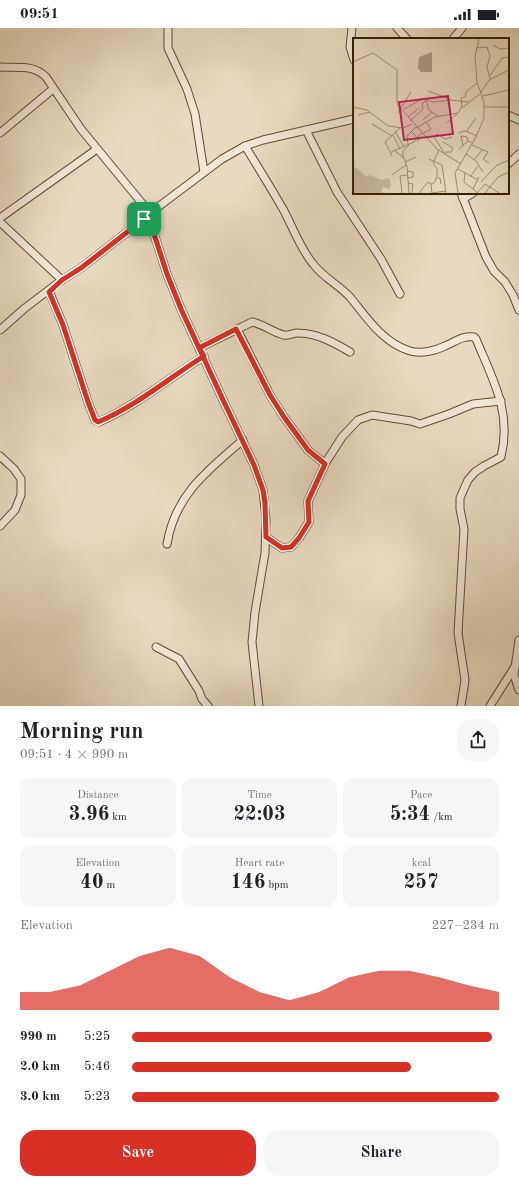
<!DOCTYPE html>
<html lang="en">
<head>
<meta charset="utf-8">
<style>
  :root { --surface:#fff; --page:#f6f6f6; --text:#202124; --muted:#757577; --accent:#d93025 }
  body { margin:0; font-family:"Old Standard TT",serif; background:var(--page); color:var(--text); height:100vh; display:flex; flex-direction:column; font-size:15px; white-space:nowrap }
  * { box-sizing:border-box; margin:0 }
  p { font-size:13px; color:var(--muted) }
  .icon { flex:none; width:22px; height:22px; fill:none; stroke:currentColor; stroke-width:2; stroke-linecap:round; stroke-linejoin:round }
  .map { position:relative; height:678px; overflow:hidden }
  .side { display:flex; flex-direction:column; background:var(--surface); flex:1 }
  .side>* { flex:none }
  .pin { position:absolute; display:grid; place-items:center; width:34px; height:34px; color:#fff; margin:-17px; border-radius:8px; box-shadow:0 2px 6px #0006 }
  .round { display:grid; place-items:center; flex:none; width:42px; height:42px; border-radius:16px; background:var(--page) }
  .overview { display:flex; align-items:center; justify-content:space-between; height:68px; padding:0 20px }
  h1 { font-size:22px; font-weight:600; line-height:30px }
  .figures { display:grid; grid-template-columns:repeat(3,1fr); gap:6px; height:68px; padding:4px 20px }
  .figures div { display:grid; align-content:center; border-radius:10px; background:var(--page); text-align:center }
  .figures b { font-size:20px; font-weight:600 }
  .figures small { font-size:11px; font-weight:400 }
  .figures p { font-size:11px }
  .chart { height:112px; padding:8px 20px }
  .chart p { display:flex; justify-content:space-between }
  .chart svg { width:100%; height:72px; margin-top:4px; fill:var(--accent); opacity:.7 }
  .cta { display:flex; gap:8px; margin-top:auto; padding:8px 20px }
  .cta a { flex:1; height:46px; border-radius:16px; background:var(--accent); color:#fff; font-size:16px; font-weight:600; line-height:46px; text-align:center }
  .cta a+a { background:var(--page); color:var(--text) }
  ul { padding:0 20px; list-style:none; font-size:13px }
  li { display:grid; grid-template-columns:64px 48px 1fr; align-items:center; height:30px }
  li i { height:10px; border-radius:5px; background:var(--accent) }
  .status { display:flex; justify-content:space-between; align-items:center; height:28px; padding:0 20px; background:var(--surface); direction:ltr }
  .status svg { height:11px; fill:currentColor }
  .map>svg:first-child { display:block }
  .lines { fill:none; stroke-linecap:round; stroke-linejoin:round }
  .minor-casing { stroke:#624e30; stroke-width:9 }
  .minor { stroke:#f0e7d5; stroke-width:7 }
  .route-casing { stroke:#fff; stroke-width:8 }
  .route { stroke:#d93025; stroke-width:5 }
  .inset-road { fill:none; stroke:#a08f73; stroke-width:1 }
  .view { fill:#c2185b; fill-opacity:0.15; stroke:#c2185b; stroke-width:2 }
  .inset-edge { fill:none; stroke:#351f00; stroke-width:2 }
</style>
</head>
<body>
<div class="status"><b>09:51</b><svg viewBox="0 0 49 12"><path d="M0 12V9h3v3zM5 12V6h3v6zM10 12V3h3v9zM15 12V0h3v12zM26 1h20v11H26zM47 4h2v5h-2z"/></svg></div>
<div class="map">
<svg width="519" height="678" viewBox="0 0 519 678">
  <rect width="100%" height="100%" fill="#e8dabf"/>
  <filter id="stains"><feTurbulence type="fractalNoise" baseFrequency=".005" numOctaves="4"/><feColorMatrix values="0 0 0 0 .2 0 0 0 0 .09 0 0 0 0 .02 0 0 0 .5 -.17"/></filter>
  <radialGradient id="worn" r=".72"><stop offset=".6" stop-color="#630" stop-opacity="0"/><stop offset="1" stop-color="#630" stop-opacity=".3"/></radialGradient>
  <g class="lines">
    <defs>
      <g id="minor">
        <polyline points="168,0 168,20 187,61 195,86 204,144"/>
        <polyline points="352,0 350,19 354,32"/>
        <polyline points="397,0 407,11"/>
        <polyline points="453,11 462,0"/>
        <path d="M0,39c18,1 33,-3 46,10l35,52 69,84"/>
        <polyline points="508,87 519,92"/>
        <polyline points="306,102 337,164 381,231 400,266"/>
        <polyline points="0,105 53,61"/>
        <path d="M245,118c13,21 26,42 38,63 10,18 17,40 31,56 10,13 25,20 36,32 17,21 33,46 60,54 11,3 25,0 35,-5 10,-4 18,-11 29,-9l2,2c17,41 36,73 25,118l-17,9 -9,6 -7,8 -8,18v11l4,20 -6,104 7,47 -4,26"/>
        <polyline points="508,136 519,126"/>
        <polyline points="461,165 486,229 494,243 505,254 513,267 519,282"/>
        <polyline points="463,171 473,165"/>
        <polyline points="0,190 97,121"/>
        <polyline points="144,191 154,206 167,246 181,281 224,374 254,437 263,462 266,491 265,525 255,584 252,614 259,678"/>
        <polyline points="0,194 62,252"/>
        <path d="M49,263l14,34 25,77 7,18 4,2c36,-16 71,-44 105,-66"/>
        <polyline points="237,301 270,367 284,389 308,422 325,436"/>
        <polyline points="0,302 25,280 62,252 81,240 144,191 150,185 222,131 245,118 263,112 354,91"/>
        <path d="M199,320l53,-26c11,2 22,11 32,13 4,1 9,-2 13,-2 20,0 36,9 53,19"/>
        <polyline points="0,428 14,441 21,451 21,467 15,482 0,498"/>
        <polyline points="266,509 282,520 291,519 299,510 309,494 308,473 326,434 342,409 358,392 372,387 411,393 420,396 449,386 473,376 501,373"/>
        <path d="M167,516c8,-49 40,-73 76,-104"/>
        <polyline points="519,612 514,647 519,662"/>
        <polyline points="156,619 179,631 199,663 202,671 208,678"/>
        <polyline points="490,678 519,632"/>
      </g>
    </defs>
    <!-- minor casing -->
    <use href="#minor" class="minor-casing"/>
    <!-- minor -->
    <use href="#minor" class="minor"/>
  </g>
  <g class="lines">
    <defs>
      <path id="route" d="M144,191l-63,49 -19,12 -13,12 14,33 25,77 7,18 3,2c38,-16 71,-44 106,-66l-5,-8 37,-19 34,66 14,22 24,33 17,14 -17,37 1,21 -10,16 -8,9 -9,1 -16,-11 -1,-34 -2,-13 -9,-25 -30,-63 -43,-93 -14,-35 -13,-40 -10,-15"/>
    </defs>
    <!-- route casing -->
    <use href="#route" class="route-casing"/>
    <!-- route -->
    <use href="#route" class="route"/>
  </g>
  <!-- overview -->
  <g transform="translate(353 10)">
    <rect width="156" height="156" fill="#e8dabf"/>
    <path d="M0,129l4,1 9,9 4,-2 11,5 8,-2 2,7 -2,4 -6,-2 -2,5 3,1h-31z" fill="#caba9f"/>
    <path d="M79,14v20h-11l-3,-4 1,-11z" fill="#ab9a7e"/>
    <path class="inset-road" d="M140,7l7,4 9,-1M123,10l11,-1 3,9 -3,11 3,12M0,24l20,-9 24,17v34l40,45 24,15M136,39l13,-19 7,-1M75,53l22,8M128,54l8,-12 20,-10M130,58l26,-6M73,62l3,10 9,6M0,69l14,3 21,16 15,2 9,-4M132,69h24M109,70l19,-15M51,71l18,-10M45,75l13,-21M5,77l12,-3M55,79l11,-9M70,82l9,-8M57,83l13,-12 -1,-6 5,-3 7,2 16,-2 19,2M94,85l10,-9M19,86l20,12M63,90l19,-11 23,-4 4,-7 -1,-8 4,-1 1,-5 11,-9M42,93l9,16M59,94l7,8 -2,2M113,94l10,-14M105,95l7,-2 12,5M69,96l9,-5 -5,-7M40,97l7,14M90,104l10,6 -2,4h-6M55,107l-1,-9 9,-9M119,107l16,7 -5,7 6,4M110,108l-2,-10 6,1 1,4M106,111l9,-8 5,2M42,113l9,7 3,9 2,26M38,114l23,-10 7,-9M92,116l-11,-17 3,-3 8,5 7,-2M113,116l10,7 7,11M39,118l-7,-14 16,-15M50,120v-7l6,-6M76,121l13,6 4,28M121,122l9,-11M52,124l11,-5M105,131l20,11M54,133l6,1v5l-6,1M112,135l-1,9 14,11M39,137l14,-10M84,139v-8l-4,-6 6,-13M117,139l8,-11M128,144l16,-17 12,-5M55,145l5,1 -1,9M78,146l4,-2 1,-4h4l1,6M120,151l6,-12M49,155l-2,-17 7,-1M66,155l9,-11 3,2 1,9M79,155l14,-2M105,155l-3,-20 21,-36 8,-19v-16l-7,-20 -2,-26 4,-17M124,155l8,-9 14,9M132,155l13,-16 11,-5"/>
    <path class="view" d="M95,58l5,38 -49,6 -5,-38z"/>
    <rect width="156" height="156" class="inset-edge"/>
  </g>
  <rect width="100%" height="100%" filter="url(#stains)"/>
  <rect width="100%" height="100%" fill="url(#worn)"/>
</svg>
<div class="pin" style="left:144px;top:191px;background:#1e9e55"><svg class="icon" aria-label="arrive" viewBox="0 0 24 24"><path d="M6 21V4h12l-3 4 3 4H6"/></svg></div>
</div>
<section class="side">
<div class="overview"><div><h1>Morning run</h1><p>09:51 · 4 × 990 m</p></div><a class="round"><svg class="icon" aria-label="share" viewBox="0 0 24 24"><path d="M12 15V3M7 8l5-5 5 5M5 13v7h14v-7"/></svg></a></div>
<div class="figures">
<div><p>Distance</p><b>3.96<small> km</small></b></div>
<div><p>Time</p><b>22:03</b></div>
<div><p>Pace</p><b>5:34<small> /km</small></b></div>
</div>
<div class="figures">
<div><p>Elevation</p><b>40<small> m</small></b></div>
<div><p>Heart rate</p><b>146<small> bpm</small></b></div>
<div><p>kcal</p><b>257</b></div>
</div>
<div class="chart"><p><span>Elevation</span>227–234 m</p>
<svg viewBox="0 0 160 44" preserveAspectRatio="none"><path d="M0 44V33L10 33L20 29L30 20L40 11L50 6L60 11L70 24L80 33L90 38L100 33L110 24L120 20L130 20L140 24L150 29L160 33V44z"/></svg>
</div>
<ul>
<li><b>990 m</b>5:25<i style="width:98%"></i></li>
<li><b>2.0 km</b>5:46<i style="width:76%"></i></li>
<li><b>3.0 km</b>5:23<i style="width:100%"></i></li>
</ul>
<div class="cta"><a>Save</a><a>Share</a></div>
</section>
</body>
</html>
